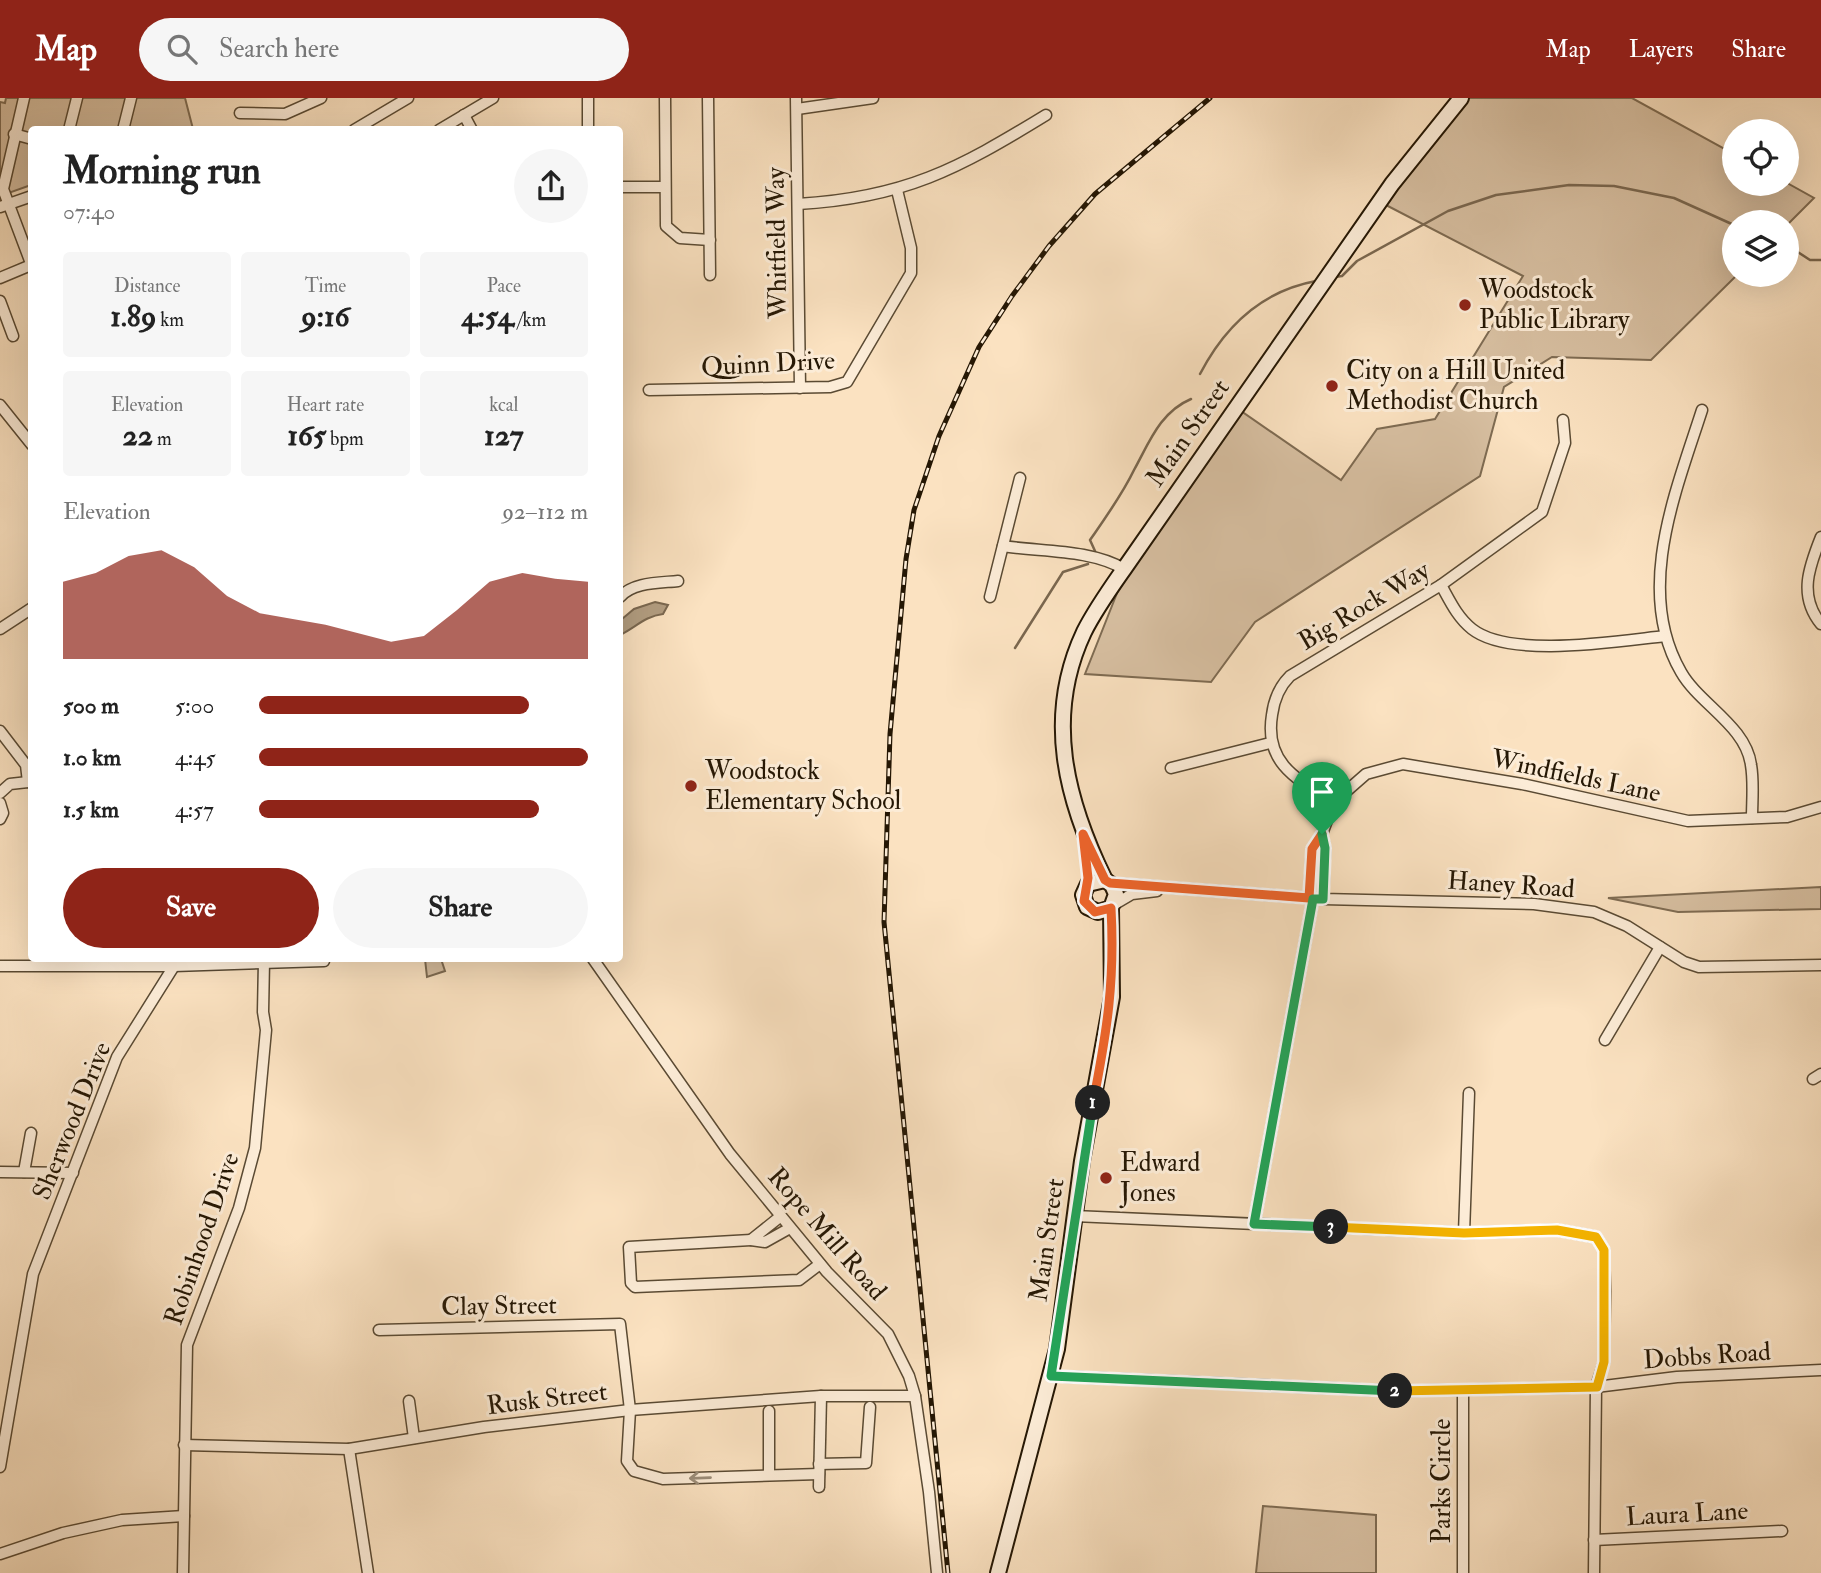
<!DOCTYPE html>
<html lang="en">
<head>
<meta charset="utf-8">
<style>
  :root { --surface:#fff; --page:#f6f6f6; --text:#222; --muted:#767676; --accent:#8f2418 }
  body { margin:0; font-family:"IM FELL Double Pica",serif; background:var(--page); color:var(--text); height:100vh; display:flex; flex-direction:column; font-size:26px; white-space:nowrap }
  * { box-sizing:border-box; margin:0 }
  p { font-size:23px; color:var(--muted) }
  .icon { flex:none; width:38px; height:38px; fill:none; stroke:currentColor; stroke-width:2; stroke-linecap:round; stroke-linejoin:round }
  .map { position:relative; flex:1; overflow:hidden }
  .drawer { position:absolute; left:28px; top:28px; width:595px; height:836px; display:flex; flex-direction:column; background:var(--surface); border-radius:7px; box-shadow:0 7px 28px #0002 }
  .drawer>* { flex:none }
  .controls { position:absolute; left:1722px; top:21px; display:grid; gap:14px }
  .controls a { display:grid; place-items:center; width:77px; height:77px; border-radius:50%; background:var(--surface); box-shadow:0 7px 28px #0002; font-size:35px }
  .pin { position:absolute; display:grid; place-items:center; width:60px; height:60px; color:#fff; margin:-72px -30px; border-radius:50% 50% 50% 0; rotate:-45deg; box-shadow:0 0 7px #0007 }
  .pin .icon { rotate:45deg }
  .km { position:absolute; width:35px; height:35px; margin:-18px; border-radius:50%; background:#222; color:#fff; font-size:19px; line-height:35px; text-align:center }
  .round { display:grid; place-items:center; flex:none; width:74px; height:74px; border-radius:37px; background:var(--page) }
  .headline { display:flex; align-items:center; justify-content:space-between; height:119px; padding:0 35px }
  h1 { font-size:38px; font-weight:800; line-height:52px }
  .metrics { display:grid; grid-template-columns:repeat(3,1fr); gap:10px; height:119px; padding:7px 35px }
  .metrics div { display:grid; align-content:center; border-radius:7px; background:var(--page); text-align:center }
  .metrics b { font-size:30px; font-weight:800 }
  .metrics small { font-size:19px; font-weight:400 }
  .metrics p { font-size:19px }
  .chart { height:196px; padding:14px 35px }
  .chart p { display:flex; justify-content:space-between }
  .chart svg { width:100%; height:126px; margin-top:7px; fill:var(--accent); opacity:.7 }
  .button { display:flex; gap:14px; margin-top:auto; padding:14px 35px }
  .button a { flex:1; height:80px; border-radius:42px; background:var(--accent); color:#fff; font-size:28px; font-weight:800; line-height:80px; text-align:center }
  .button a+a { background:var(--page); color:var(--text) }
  ul { padding:0 35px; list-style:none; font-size:23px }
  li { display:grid; grid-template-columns:112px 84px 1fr; align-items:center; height:52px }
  li i { height:18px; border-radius:9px; background:var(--accent) }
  header { display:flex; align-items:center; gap:42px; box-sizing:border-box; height:98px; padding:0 35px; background:var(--accent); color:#fff }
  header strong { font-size:33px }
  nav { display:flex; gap:38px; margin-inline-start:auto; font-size:24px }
  .search { width:490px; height:63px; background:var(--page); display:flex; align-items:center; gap:18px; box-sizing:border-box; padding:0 24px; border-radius:38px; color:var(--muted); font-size:26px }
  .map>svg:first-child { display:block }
  .green { fill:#d7bfa1; stroke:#7e6b52; stroke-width:2 }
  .water { fill:#b29d81; stroke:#7a674f; stroke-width:2 }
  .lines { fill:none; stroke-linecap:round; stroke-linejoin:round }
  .stream { stroke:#7a674f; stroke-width:2.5 }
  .minor-casing { stroke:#5a4a33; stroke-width:13 }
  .secondary-casing { stroke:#251704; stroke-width:18 }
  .minor { stroke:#fcecd7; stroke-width:10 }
  .secondary { stroke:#fcecd7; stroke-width:14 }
  .rail-casing { stroke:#251704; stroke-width:5 }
  .rail { stroke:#fcecd7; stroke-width:2.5; stroke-dasharray:8; stroke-linecap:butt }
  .oneway { stroke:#9b8c78 }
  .split-1-casing { stroke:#fff; stroke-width:14 }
  .split-2-casing { stroke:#fff; stroke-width:14 }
  .split-3-casing { stroke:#fff; stroke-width:14 }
  .split-4-casing { stroke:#fff; stroke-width:14 }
  .split-1 { stroke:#f0652b; stroke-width:9 }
  .split-2 { stroke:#22a559; stroke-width:9 }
  .split-3 { stroke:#f5b400; stroke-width:9 }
  .split-4 { stroke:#22a559; stroke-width:9 }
  .poi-dot { fill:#8f2418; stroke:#fcecd7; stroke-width:2.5 }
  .labels { text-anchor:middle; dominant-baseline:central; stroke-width:6; stroke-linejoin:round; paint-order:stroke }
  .street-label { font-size:26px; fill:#251704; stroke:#fcecd7 }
  .poi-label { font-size:26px; fill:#251704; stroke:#fcecd7; text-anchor:start }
</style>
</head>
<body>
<header>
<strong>Map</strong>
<div class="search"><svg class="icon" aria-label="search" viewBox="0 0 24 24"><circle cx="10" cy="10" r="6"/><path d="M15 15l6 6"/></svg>Search here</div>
<nav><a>Map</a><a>Layers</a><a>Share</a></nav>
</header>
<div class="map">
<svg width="1821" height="1475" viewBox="0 0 1821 1475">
  <rect width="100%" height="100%" fill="#fbe2c1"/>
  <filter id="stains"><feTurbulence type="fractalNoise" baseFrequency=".00286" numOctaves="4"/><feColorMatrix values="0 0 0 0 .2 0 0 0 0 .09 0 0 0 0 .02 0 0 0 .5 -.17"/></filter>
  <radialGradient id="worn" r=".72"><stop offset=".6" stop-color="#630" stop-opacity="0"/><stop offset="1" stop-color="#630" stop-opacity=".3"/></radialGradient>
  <!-- green -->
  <g class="green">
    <polygon points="6,0 185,0 193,31 32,32 31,87 0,98 0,4 5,5"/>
    <polygon points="1453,0 1632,0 1734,56 1734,86 1787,85 1814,100 1787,127 1787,124 1734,124 1734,177 1737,177 1651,262 1552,259 1504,289 1480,378 1255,524 1211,584 1085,576 1125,475 1238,311 1341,382 1377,331 1435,321 1523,178 1384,106"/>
    <polygon points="1821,789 1821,811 1678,814 1608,800"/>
    <polygon points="425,861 441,861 445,873 427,879"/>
    <polygon points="1263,1408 1376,1417 1376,1475 1256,1475"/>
  </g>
  <!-- water -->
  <path class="water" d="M655,504l13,3 -5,9c-17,2 -26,12 -41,20l-2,-2 2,-13 12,-10z"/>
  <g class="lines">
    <!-- stream -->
    <g class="stream">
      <polyline points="1787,147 1810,162 1821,162"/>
      <polyline points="1335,179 1342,178 1357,163 1448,113 1496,97 1569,87 1614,88 1674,100 1734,127"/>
      <path d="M1200,276c25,-48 62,-83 116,-93"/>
      <path d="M1095,453l-5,-11c16,-23 32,-45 44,-70 15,-27 26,-58 57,-71"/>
      <polyline points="1015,550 1063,474 1088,466"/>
    </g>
    <defs>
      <g id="minor">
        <polyline points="24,0 3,91 32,168"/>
        <polyline points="588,0 588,32"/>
        <polyline points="665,0 666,128 680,140 710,142"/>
        <polyline points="708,0 710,177"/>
        <polyline points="796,0 800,290"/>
        <polyline points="797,11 873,0"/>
        <polyline points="240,15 285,16 321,0"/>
        <polyline points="464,17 472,32"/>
        <polyline points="69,32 77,0"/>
        <polyline points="123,32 131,0"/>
        <polyline points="354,32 408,0"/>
        <polyline points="439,32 493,0"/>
        <polyline points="14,36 32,41"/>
        <polyline points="620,89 665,89"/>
        <path d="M798,106c106,-6 160,-35 248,-89"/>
        <polyline points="0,109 32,98"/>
        <polyline points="0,180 31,167"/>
        <polyline points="0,203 13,238"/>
        <polyline points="649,292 830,289 847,284 911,175 911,150 897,92"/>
        <polyline points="0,307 32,347"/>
        <path d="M1702,312c-26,81 -68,181 -21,262 18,32 65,54 70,93 3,17 1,36 1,53"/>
        <path d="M1821,439c-12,30 -23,59 0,87"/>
        <path d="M1003,448c38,6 87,3 121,23"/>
        <path d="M1441,487c9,16 16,32 31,44 38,30 146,12 193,7"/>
        <path d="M620,499c13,-15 39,-14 58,-16"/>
        <polyline points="990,499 1020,380"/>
        <polyline points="0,531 32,510"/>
        <polyline points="0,633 26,667 28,684 32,684"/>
        <polyline points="1171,670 1270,645"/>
        <polyline points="0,695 10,686 28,684"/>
        <path d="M1334,704c-36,-22 -70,-38 -62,-87 2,-16 7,-28 18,-39l151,-91 101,-73 23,-69 -2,-23"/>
        <polyline points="0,705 3,715 0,721"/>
        <polyline points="1322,736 1334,704 1366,676 1403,666 1522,686 1688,723 1787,719 1821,709"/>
        <polyline points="1110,785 1323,801 1534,806 1594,814 1627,828 1684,864 1699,869 1821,867"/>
        <polyline points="1309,800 1312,751 1322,736 1325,750 1323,801"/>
        <polyline points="1115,806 1132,796 1157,793"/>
        <polyline points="593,861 730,1056 827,1174 888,1236 909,1278 915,1298 929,1394 937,1475"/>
        <polyline points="0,868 174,868 324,863"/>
        <polyline points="1605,942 1660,849"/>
        <polyline points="1813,981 1821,976"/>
        <polyline points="0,1074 73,1075"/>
        <polyline points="24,1074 31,1035"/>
        <polyline points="781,1118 751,1142 765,1144 790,1130"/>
        <polyline points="1074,1118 1464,1135 1557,1132 1596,1139 1604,1152 1605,1193 1604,1264 1596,1289 1594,1475"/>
        <polyline points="1254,1126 1313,801"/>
        <polyline points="1464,1135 1469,995"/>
        <polyline points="751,1142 629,1149 631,1185 635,1189 799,1182 820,1166"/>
        <polyline points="379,1232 620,1226 630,1312 627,1363 634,1373 663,1381 819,1376"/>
        <polyline points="1051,1278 1396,1293 1596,1289 1677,1279 1821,1272"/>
        <polyline points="409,1303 414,1340"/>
        <polyline points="184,1347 349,1351 484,1329 630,1312 821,1298 915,1298"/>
        <polyline points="349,1351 368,1475"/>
        <polyline points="819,1366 866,1365 870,1309"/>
        <polyline points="0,1369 33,1176 117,959 174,868"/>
        <polyline points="769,1377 769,1313"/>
        <polyline points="819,1389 821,1298"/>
        <polyline points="1594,1442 1782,1433"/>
        <polyline points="0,1456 63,1435 122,1422 184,1418"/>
        <polyline points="183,1475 187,1247 239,1110 255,1050 266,932 263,914 264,863"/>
        <polyline points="1463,1475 1463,1292"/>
      </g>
      <g id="secondary">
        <path d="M1105,782c-39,-80 -61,-163 -21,-248 11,-22 26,-43 40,-63l268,-385 69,-86"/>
        <polyline points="998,1475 1057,1251 1082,1063 1112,899 1111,810 1116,796 1112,787 1105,782 1088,786 1083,797 1087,809 1098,814 1111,810"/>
      </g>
    </defs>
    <!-- minor casing -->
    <use href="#minor" class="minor-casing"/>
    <!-- secondary casing -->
    <use href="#secondary" class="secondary-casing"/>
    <!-- minor -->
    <use href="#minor" class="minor"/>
    <!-- secondary -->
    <use href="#secondary" class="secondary"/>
    <defs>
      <polyline id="rail" points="948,1475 884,824 890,636 906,461 914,412 939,338 979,249 1012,198 1049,148 1095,96 1210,0"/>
    </defs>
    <!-- rail casing -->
    <use href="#rail" class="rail-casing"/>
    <!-- rail -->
    <use href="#rail" class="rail"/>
  </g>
  <!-- one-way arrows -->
  <defs><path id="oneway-shaft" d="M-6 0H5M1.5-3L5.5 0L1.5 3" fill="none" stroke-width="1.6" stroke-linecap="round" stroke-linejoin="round" transform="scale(1.75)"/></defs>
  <use class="oneway" href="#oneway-shaft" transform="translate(700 1380) rotate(178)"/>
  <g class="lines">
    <defs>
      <path id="split-1" d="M1093,1005c14,-72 22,-121 18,-195l-16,4 -11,-11 4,-23 -5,-44 22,46 5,3 199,15 3,-49 10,-15"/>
      <polyline id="split-2" points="1093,1005 1051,1278 1395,1293"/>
      <polyline id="split-3" points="1331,1129 1464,1135 1557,1132 1596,1139 1604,1152 1604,1264 1597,1289 1395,1293"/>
      <polyline id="split-4" points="1322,736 1325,750 1323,801 1313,801 1254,1126 1331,1129"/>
    </defs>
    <!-- split-1 casing -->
    <use href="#split-1" class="split-1-casing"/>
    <!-- split-2 casing -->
    <use href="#split-2" class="split-2-casing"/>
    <!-- split-3 casing -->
    <use href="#split-3" class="split-3-casing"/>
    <!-- split-4 casing -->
    <use href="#split-4" class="split-4-casing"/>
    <!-- split-1 -->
    <use href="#split-1" class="split-1"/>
    <!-- split-2 -->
    <use href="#split-2" class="split-2"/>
    <!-- split-3 -->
    <use href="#split-3" class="split-3"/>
    <!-- split-4 -->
    <use href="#split-4" class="split-4"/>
  </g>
  <!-- markers -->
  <g class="poi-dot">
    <circle cx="1465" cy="207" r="7"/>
    <circle cx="1332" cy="288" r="7"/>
    <circle cx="691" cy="688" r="7"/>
    <circle cx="1106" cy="1080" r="7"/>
  </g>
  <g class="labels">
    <!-- street labels -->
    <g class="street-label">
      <text transform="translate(777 145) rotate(-91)">Whitfield Way</text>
      <text transform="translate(768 266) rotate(-3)">Quinn Drive</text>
      <text transform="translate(1188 335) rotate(-55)">Main Street</text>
      <text transform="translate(1364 508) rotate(-31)">Big Rock Way</text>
      <text transform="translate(1576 678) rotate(12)">Windfields Lane</text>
      <text transform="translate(1511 787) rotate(4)">Haney Road</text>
      <text transform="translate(72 1023) rotate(-68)">Sherwood Drive</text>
      <text transform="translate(827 1136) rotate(49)">Rope Mill Road</text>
      <text transform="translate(202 1141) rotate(-71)">Robinhood Drive</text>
      <text transform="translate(1047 1142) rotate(-82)">Main Street</text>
      <text transform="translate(499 1208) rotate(-1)">Clay Street</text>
      <text transform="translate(1707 1258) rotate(-4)">Dobbs Road</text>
      <text transform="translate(547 1301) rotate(-7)">Rusk Street</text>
      <text transform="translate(1442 1383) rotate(-90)">Parks Circle</text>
      <text transform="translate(1687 1416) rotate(-3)">Laura Lane</text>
    </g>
    <!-- poi labels -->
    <g class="poi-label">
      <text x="1479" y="192">Woodstock<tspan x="1479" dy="30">Public Library</tspan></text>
      <text x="1346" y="273">City on a Hill United<tspan x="1346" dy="30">Methodist Church</tspan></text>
      <text x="705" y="673">Woodstock<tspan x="705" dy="30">Elementary School</tspan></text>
      <text x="1120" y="1065">Edward<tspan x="1120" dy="30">Jones</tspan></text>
    </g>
  </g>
  <rect width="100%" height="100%" filter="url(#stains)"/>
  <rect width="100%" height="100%" fill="url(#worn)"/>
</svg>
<div class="controls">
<a><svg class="icon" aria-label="locate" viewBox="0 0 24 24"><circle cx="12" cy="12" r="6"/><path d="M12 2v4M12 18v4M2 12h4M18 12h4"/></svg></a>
<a><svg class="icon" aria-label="layers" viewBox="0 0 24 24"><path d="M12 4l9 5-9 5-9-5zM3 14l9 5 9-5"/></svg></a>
</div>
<div class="pin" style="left:1322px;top:736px;background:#1e9e55"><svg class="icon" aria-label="arrive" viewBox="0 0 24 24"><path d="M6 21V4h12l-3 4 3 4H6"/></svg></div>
<b class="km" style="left:1093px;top:1005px">1</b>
<b class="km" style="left:1395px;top:1293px">2</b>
<b class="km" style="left:1331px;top:1129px">3</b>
<section class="drawer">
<div class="headline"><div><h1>Morning run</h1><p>07:40</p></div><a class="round"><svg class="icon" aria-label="share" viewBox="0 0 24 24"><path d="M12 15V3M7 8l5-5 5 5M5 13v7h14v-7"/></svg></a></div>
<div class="metrics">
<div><p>Distance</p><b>1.89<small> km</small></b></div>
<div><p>Time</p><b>9:16</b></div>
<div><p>Pace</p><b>4:54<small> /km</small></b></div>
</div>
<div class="metrics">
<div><p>Elevation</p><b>22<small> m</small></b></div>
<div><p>Heart rate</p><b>165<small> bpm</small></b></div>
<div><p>kcal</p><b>127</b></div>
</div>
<div class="chart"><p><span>Elevation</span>92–112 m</p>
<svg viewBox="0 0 160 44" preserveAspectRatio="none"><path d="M0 44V17L10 14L20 8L30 6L40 12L50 22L60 28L70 30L80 32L90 35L100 38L110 36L120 27L130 17L140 14L150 16L160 17V44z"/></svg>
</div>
<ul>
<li><b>500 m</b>5:00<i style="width:82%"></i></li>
<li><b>1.0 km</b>4:45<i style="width:100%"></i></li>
<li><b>1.5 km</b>4:57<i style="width:85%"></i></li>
</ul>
<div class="button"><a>Save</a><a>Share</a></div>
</section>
</div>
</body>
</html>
